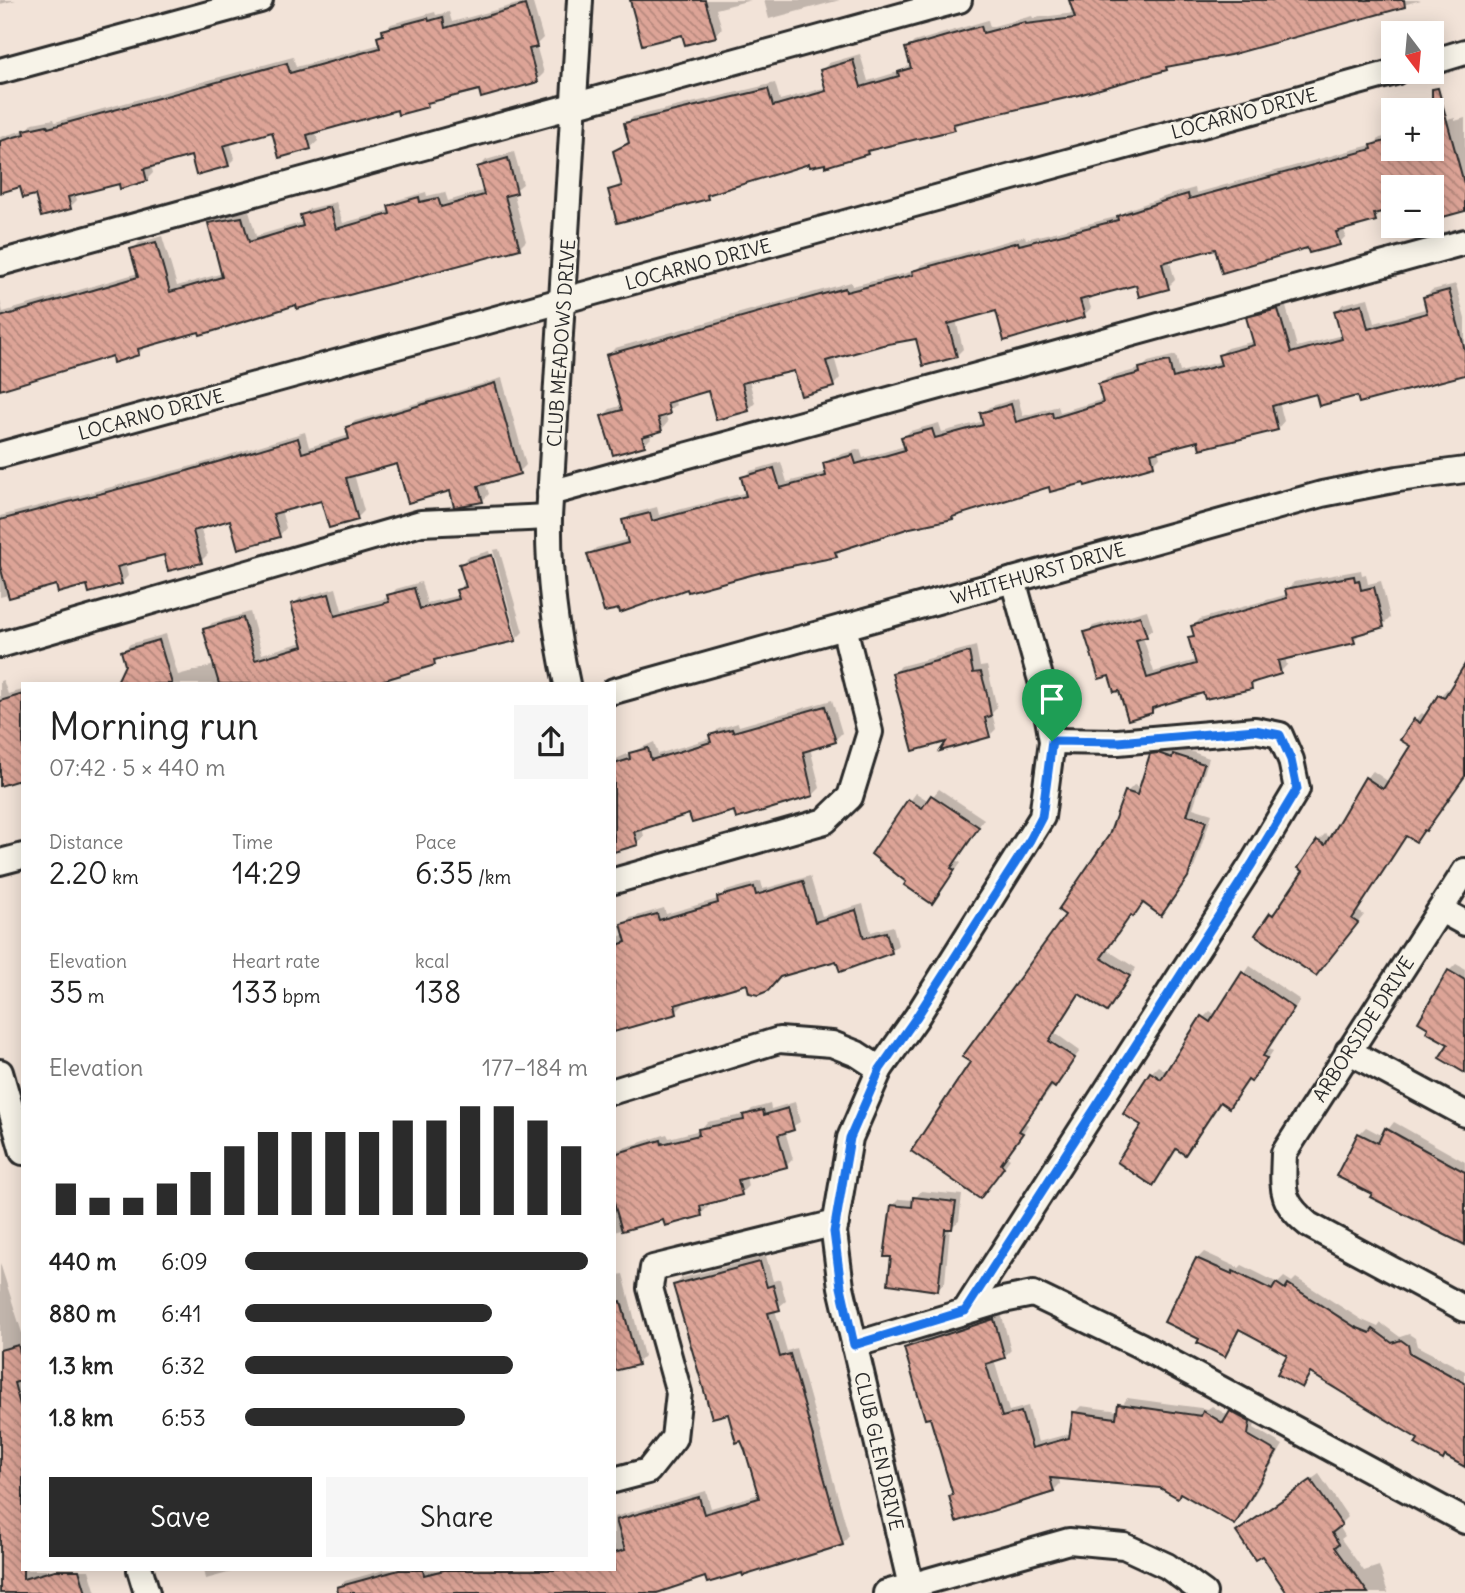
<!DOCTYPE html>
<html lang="en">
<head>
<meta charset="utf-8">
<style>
  :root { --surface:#fff; --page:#f6f6f6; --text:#222; --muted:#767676; --accent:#2b2b2b }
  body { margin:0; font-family:Delius,sans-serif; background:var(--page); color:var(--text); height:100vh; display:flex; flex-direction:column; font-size:26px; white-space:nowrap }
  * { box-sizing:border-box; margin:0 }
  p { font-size:23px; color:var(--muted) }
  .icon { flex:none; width:38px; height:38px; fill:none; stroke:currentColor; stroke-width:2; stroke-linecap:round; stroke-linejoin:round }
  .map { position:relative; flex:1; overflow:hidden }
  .side { position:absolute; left:21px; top:682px; width:595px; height:889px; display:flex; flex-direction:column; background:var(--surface); border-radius:0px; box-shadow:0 4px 18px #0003 }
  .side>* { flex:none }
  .needle { width:46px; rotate:164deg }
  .controls { position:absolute; left:1381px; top:21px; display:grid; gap:14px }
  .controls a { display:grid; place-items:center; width:63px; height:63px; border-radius:0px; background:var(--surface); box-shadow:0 4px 18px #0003; font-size:35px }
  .pin { position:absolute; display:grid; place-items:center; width:60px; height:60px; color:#fff; margin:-72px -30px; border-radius:50% 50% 50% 0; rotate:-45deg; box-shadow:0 0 7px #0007 }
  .pin .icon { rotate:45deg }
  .round { display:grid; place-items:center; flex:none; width:74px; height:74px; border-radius:0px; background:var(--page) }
  .headline { display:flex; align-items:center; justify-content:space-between; height:119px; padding:0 28px }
  h1 { font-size:38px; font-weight:600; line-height:52px }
  .metrics { display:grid; grid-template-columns:repeat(3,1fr); gap:10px; height:119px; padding:7px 28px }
  .metrics div { display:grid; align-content:center }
  .metrics b { font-size:30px; font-weight:600 }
  .metrics small { font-size:19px; font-weight:400 }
  .metrics p { font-size:19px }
  .chart { height:196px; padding:14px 28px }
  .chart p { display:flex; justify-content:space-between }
  .chart svg { width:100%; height:126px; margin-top:7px; stroke:var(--accent); stroke-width:6 }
  .cta { display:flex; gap:14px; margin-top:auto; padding:14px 28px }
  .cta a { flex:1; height:80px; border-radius:0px; background:var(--accent); color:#fff; font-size:28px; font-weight:600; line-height:80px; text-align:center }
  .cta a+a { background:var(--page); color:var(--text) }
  ul { padding:0 28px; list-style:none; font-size:23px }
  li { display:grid; grid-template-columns:112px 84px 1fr; align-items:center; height:52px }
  li i { height:18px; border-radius:9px; background:var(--accent) }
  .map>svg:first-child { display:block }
  .shadow { fill:#0003; fill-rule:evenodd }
  .building { fill:url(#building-back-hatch); stroke:#2b2b2b; stroke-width:2 }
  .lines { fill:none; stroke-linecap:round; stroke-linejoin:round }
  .minor-casing { stroke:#2b2b2b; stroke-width:30 }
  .minor { stroke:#f7f3e8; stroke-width:24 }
  .route-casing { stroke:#fff; stroke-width:14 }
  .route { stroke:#1a73e8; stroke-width:9 }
  .labels { text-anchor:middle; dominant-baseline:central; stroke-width:5; stroke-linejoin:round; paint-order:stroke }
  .street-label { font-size:19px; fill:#2b2b2b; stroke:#f7f3e8 }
</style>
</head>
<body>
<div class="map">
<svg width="1465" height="1593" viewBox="0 0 1465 1593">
  <defs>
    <pattern id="building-back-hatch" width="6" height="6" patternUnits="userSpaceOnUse" patternTransform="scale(1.75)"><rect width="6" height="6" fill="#dda497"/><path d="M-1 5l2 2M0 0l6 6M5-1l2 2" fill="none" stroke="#b3867b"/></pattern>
  </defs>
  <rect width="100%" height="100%" fill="#f2e3d8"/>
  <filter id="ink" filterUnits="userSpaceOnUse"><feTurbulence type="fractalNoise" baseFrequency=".0143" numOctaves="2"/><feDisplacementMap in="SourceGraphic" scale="14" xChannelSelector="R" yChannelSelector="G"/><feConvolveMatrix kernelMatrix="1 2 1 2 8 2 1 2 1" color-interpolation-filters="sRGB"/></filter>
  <g filter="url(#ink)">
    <!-- shadow -->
    <g class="shadow">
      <polygon points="0,0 16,0 0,4"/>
      <polygon points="532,0 543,38 536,45 544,73 537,80 480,88 431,100 427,105 398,108 315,131 318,141 310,148 273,130 230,142 235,158 228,165 192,154 151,165 153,173 146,180 120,182 75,194 77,200 70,207 21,185 0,191 0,137 28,129 33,123 54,119 55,122 293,57 296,67 381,44 379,37 391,24 435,12 436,15 449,12 452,22"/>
      <polygon points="631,0 751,0 716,9 722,28 715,35 684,32"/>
      <polygon points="764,0 840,0 769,19"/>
      <polygon points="1074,0 1421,0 1230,53 1170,65 1166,69 961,121 954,128 907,142 906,138 827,164 826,162 810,161 713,192 707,197 610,191 623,182 615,152 630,140 626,124 633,117 775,83 780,100 827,87 822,70 829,63 860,54 868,81 901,71 911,64 907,49 914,42 988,20 990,27 1032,16 1033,18 1075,13"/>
      <polygon points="1455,118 1455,121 1465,118 1465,209 1439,195 1432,197 1432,187 1393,187 1393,207 1382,210 1375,219 1343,228 1346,236 1339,243 1216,246 1169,259 1175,280 1168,287 1137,283 1087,296 1091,308 1084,315 997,309 956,320 963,349 956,356 917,337 834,357 840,378 833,386 795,369 749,380 755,403 748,410 710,389 674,399 676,405 665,414 668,422 661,430 649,433 651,438 644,445 603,416 610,409 623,405 608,355 615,348 851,282 852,286 915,271 921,265 1025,236 1026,239 1120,216 1126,210 1173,194 1195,188 1196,193 1374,144 1380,138 1393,135 1393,149 1432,149 1432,124"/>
      <polygon points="514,152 523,184 513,192 526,241 519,248 297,302 145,347 138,354 113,354 0,387 0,301 3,312 138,273 132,250 139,243 162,236 177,286 223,273 209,224 216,217 249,211 256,236 304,222 302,216 309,209 336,202 343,223 391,210 397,200 426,192 427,196 445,192 448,201 485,190 479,167 486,160"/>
      <polygon points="1456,284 1465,319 1465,374 1358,394 1317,392 1279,402 1284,421 1278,428 1201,447 1199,438 1158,449 1160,457 1153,464 1050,485 956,513 952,518 909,526 843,549 836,556 689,590 688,587 589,555 596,548 629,539 624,521 631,514 657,507 659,515 747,492 743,478 750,471 781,462 787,482 827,472 825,464 832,457 860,449 863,458 905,446 903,438 910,431 939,423 942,432 984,421 982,414 989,407 1018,398 1023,416 1058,406 1060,412 1104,399 1100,385 1107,378 1142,368 1148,362 1176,355 1180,372 1222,361 1220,355 1227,348 1255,341 1248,318 1255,311 1285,303 1297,347 1342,335 1336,312 1343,304 1368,298 1375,323 1428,308 1425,297 1432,290"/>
      <polygon points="502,378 526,465 519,472 485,482 489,494 482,501 398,462 354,474 364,511 357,518 322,499 281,510 286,528 279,536 231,518 200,527 208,554 201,561 165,553 125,563 128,576 121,583 57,583 0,597 0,516 196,465 305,432 309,447 350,435 348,428 355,421"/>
      <polygon points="499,549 523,632 516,639 441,656 434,663 363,684 118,684 126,665 123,651 130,644 166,634 178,675 215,665 205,630 212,623 250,612 262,654 303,642 293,605 300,598 336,588 342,610 390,597 396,589 421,582 427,603 460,595 458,590 466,582 461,564 468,557 489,551 513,637 517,637 493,550"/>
      <polygon points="1361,570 1362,575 1366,574 1368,584 1381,581 1390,618 1383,625 1361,632 1354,641 1285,658 1287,665 1280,672 1258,680 1251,687 1205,690 1161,703 1154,710 1129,717 1120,688 1086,633 1093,626 1147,610 1153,629 1143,637 1154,672 1196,660 1190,637 1195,633 1193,626 1200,619 1288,594 1287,589 1294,582"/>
      <path d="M976,646l4,21 7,-1 10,42 -5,5 4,16 -7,7 -39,3 -56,-66 7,-7zM984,709l7,25h-4l-6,-24z"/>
      <polygon points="1465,667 1465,775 1433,822 1415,840 1408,835 1358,911 1364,915 1316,974 1257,934 1271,914 1280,908 1305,871 1318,841 1325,834 1331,838 1366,778 1373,771 1389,782 1412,745 1415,720 1422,713 1426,716 1440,696 1447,689 1450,691"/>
      <polygon points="3,680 8,694 23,690 23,777 0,784 0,681"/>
      <polygon points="832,700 842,733 835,740 810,748 820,788 813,795 735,809 690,812 642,828 644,836 637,843 614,850 614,760 654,742 658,754 711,738 718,729 738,723 739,726"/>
      <polygon points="1159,748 1179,751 1182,748 1209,758 1193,808 1212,814 1194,868 1161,913 1144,902 1132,913 1107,950 1136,968 1107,1009 1081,992 1055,1033 1080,1051 1025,1123 1028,1125 1007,1157 1010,1159 987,1190 1068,915 1110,836 1127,792 1134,785 1141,788 1152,755"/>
      <polygon points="939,789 984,819 956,860 961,863 932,902 873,854 916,793 929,801"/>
      <polygon points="810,876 822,916 863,904 871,932 893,926 898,945 891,952 837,959 682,1001 683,1005 676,1012 614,1031 614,938 626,934 623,925 630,918 664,908 666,914 718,899 726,891 761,881 763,889"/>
      <polygon points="1456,964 1465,969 1465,1071 1450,1043 1449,971"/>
      <polygon points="1250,966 1300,1000 1268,1048 1273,1051 1258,1073 1249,1079 1229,1106 1222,1101 1192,1146 1185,1153 1178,1148 1153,1184 1143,1125 1151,1073 1158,1066 1168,1072 1203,1018 1210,1011 1216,1015"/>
      <polygon points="795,1102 800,1122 785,1131 793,1159 786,1166 746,1176 748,1186 741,1193 707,1202 708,1207 701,1214 664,1218 614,1232 614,1151 667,1134 669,1138 700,1130 707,1122 747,1114 752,1109 770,1104 771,1109"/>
      <polygon points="1394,1122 1465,1162 1465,1234 1374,1193 1359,1134 1366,1127 1383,1136"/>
      <polygon points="921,1191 962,1195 959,1221 950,1228 945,1282 938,1289 893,1256 892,1206 899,1199 914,1200"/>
      <polygon points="1204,1252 1239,1268 1242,1265 1278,1283 1284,1277 1292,1282 1296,1278 1362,1320 1378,1327 1381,1323 1400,1337 1409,1334 1415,1338 1417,1346 1465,1371 1465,1465 1312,1372 1302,1385 1289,1354 1241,1328 1224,1355 1201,1338 1197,1259"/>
      <polygon points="766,1256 773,1281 780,1279 786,1301 775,1310 787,1351 796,1348 849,1536 842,1544 743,1571 707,1575 656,1593 339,1593 338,1588 345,1581 384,1570 614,1570 614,1517 706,1491 711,1508 759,1494 747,1449 675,1285 682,1278"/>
      <polygon points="0,1263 23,1336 23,1570 89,1570 96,1593 0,1593"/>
      <polygon points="623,1274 644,1356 637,1363 614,1357 614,1276"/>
      <polygon points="1001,1313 1011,1350 1004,1357 994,1360 1009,1411 1028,1406 1038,1442 1072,1433 1074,1413 1081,1406 1119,1411 1127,1398 1208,1409 1212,1406 1229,1416 1238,1405 1257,1415 1254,1428 1283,1445 1242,1516 1235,1523 1181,1492 1177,1496 1160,1486 1059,1477 1060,1484 1053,1491 951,1496 954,1493 906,1348 913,1341"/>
      <polygon points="1319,1474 1348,1517 1339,1526 1345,1536 1341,1539 1364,1571 1379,1566 1388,1593 1287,1593 1262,1553 1238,1532"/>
      <polygon points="204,1570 239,1570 206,1579"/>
    </g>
    <!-- building -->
    <g class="building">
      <polygon points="630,0 705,0 716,37 685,45 682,35 642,45"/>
      <polygon points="1069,0 1404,0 1405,7 1230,55 1166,67 1167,70 1075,96 953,124 955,130 867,151 868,154 825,167 825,164 810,167 809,164 707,195 708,199 617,223 608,190 622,186 613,151 629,143 624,123 768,89 773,106 826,91 820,70 853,60 861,87 899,76 898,72 911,68 905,48 981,26 983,33 1025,22 1026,24 1075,18"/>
      <polygon points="525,5 537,47 529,49 538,82 481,98 479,90 427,103 428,107 398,115 397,110 307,135 311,149 279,158 272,132 223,146 229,166 196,175 191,156 144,169 147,181 120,189 119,184 68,197 71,209 41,217 35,195 23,198 20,187 0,193 0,141 25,134 24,130 47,125 48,128 287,63 290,73 380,48 377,37 383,35 382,30 428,18 429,21 443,17 445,28"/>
      <polygon points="1438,88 1465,187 1465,211 1443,217 1434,182 1416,187 1393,187 1393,209 1374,214 1376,221 1336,232 1340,245 1309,253 1307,248 1222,273 1215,249 1162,263 1169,289 1139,297 1136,285 1080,300 1085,317 1004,341 996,311 948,324 957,357 923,366 916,339 883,345 826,361 834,387 801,396 794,371 742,383 749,411 716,420 708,391 667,403 670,414 658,418 662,431 642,437 645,446 613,455 601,416 622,410 606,355 845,288 846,292 913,275 912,271 1018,242 1019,245 1118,220 1117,216 1164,201 1188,194 1189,199 1372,149 1371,145 1393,139 1393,149 1432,149 1432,89"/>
      <polygon points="508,158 517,193 505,196 520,249 297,309 296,305 214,331 200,335 199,332 138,349 139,355 113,363 112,356 0,390 0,317 138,277 130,249 156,242 170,292 222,277 208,223 242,217 249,242 303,226 300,215 330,207 336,229 390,214 388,206 419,197 420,202 438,198 441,207 484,195 477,167"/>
      <polygon points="1449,290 1465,351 1465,375 1359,403 1357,396 1319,406 1316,394 1272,406 1278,430 1200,449 1198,441 1151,453 1154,466 1085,486 1084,483 1050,492 1049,487 952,517 953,519 910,528 835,552 837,557 766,571 688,592 687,589 620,613 619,609 604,612 587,554 628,543 622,520 650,513 652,521 746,496 741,477 774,468 780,488 826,476 823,463 853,455 856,464 905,450 901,437 932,429 935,438 983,425 980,413 1011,404 1016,422 1052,412 1053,418 1103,403 1098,384 1140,373 1139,368 1169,361 1173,378 1221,365 1218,355 1254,345 1246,317 1278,309 1291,353 1342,339 1334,311 1362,304 1368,329 1427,313 1423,297"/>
      <polygon points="495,383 520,474 478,486 483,502 454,507 450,491 408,503 397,464 346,478 358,520 329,528 321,501 273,514 280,537 238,549 230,520 193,531 202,563 168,571 164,555 117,567 122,584 89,593 87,585 58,593 56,585 9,598 0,566 0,520 187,471 298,438 302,453 349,439 346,427"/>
      <polygon points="492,555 516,641 434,660 435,665 371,684 219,684 203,629 243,618 255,660 303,646 291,604 329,594 335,616 389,602 387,595 414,588 420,609 459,599 456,590 466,587 459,564"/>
      <polygon points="1354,576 1355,581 1359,580 1361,590 1374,587 1384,627 1353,636 1355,643 1278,661 1281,674 1251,683 1252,689 1205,699 1203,693 1152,708 1152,713 1128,720 1119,691 1114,692 1109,676 1099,679 1084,632 1140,616 1147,637 1136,640 1147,678 1196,664 1188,637 1194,636 1191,626 1287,598 1285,589"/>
      <polygon points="159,640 172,684 116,684 125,665 121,651"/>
      <polygon points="969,652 973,673 981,672 987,694 991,716 985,718 990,737 940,751 946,742 913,751 892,673"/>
      <polygon points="1465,664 1465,776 1426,831 1424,830 1416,842 1406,836 1352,919 1358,923 1316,976 1255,935 1270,913 1273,915 1303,871 1298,868 1317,840 1325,845 1365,777 1383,789 1410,746 1400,740 1414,719 1420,723 1438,695 1444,698"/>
      <polygon points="23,694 23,779 0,786 0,701"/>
      <polygon points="825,706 836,742 803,752 813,796 736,819 734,811 692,823 689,814 634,832 638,845 614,852 614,764 630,759 629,753 648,748 651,760 711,742 709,735 732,729 733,732"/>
      <polygon points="1158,753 1172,758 1173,754 1204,764 1187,815 1206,821 1188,877 1161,916 1143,903 1133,917 1131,915 1101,958 1130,976 1107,1012 1079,994 1049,1041 1075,1058 1055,1088 1051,1085 1019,1131 1023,1133 1001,1164 1004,1167 980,1199 911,1151 970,1062 962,1057 1065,915 1058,910 1109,835 1125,791 1137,795 1150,754"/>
      <polygon points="931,795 979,827 951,868 955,870 932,904 904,885 906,882 871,854 908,799 922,808"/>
      <polygon points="803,881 815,922 856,910 864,938 886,932 892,953 840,972 836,961 780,977 768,991 758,995 749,993 747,984 675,1005 677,1014 614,1032 614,946 626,942 621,924 657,914 659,920 718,903 717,897 754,887 756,895"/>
      <polygon points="1448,970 1465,980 1465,1073 1439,1058 1448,1044 1426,1032 1428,1028 1418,1022"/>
      <polygon points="1242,972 1294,1008 1263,1056 1267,1058 1251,1082 1248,1080 1229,1108 1220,1102 1185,1155 1176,1149 1153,1186 1117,1162 1141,1125 1123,1114 1150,1072 1161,1079 1201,1016 1210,1022"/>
      <polygon points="788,1108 794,1130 778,1135 787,1167 738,1180 742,1195 700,1206 702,1216 665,1226 663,1220 622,1231 614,1203 614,1154 661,1140 662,1144 699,1135 698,1129 744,1120 743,1115 763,1110 764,1115"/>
      <polygon points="1385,1128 1465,1172 1465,1245 1370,1197 1372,1194 1336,1176 1358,1133 1378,1143"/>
      <polygon points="913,1197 956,1202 952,1229 945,1229 938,1291 888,1284 891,1257 884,1257 891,1205 912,1207"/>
      <polygon points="1196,1258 1232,1274 1233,1271 1272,1290 1276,1283 1285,1289 1288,1284 1355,1327 1370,1333 1373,1329 1392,1343 1401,1340 1408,1345 1410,1353 1465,1383 1465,1467 1445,1456 1443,1460 1415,1444 1418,1439 1310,1373 1302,1388 1277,1374 1287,1355 1239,1329 1225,1357 1197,1343 1199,1339 1164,1322"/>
      <polygon points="760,1262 767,1287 773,1285 780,1310 768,1313 780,1357 790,1354 843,1545 743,1576 742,1573 707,1583 705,1577 657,1593 338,1593 337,1587 399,1570 423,1570 424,1575 444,1570 614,1570 614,1553 625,1550 616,1520 699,1497 704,1514 759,1498 745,1450 741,1441 736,1443 728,1414 712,1418 673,1285"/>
      <polygon points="621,1301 638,1365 614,1371 614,1302"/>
      <polygon points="994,1319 1005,1358 986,1364 1002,1417 1021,1412 1032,1448 1069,1438 1073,1412 1116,1418 1118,1404 1201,1416 1203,1411 1223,1423 1230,1411 1250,1422 1248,1435 1277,1452 1235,1525 1180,1493 1178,1498 1160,1488 1050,1478 1054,1492 956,1522 949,1496 953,1495 930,1418 925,1419 904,1348"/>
      <polygon points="18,1345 23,1363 23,1380 14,1383 23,1416 23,1579 55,1570 79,1570 86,1593 0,1593 0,1350"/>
      <polygon points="1311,1480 1342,1525 1332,1533 1339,1544 1335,1547 1368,1593 1287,1593 1262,1556 1255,1560 1236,1532"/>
    </g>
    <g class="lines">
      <defs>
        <g id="minor">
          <polyline points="1432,62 1465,52"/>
          <polyline points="0,71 260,0"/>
          <polyline points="0,263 959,0"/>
          <polyline points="0,455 1395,72"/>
          <polyline points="550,493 1465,242"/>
          <polyline points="0,645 421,523 549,517"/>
          <path d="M567,684c-12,-55 -19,-110 -18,-167l31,-517"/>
          <polyline points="614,691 1322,494 1398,479 1465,470"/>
          <polyline points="0,862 23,856"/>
          <path d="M1465,871l-181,282c-1,36 -5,48 25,72l156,84"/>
          <polyline points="614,881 825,821 850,797 870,732 844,627"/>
          <polyline points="1441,910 1465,923"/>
          <polyline points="1348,1051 1465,1114"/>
          <polyline points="0,1072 23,1152"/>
          <polyline points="614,1091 779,1040 832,1044 857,1054 880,1069"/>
          <polyline points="965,1311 1252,864 1297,789 1291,760 1280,735 1255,730 1118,742 1052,741"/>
          <polyline points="854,1345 1003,1300 1033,1294 1139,1345 1465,1521"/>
          <polyline points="614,1480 648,1471 674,1438 679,1393 650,1288 653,1268 836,1223"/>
          <polyline points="140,1570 147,1593"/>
          <polyline points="911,1586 841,1287 834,1232 850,1138 880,1069 916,1018 1042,817 1052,741 1042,684 1013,580"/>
          <polyline points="886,1593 1069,1541 1124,1546 1167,1566 1204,1593"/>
        </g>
      </defs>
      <!-- minor casing -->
      <use href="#minor" class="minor-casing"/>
      <!-- minor -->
      <use href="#minor" class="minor"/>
    </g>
  </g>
  <g class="lines" filter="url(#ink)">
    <defs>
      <polygon id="route" points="1255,730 1280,735 1291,760 1297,789 1252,864 965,1311 854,1345 841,1287 834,1232 850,1138 880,1069 916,1018 1030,840 1042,817 1052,741 1118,742"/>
    </defs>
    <!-- route casing -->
    <use href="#route" class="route-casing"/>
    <!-- route -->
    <use href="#route" class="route"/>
  </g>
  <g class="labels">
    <!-- street labels -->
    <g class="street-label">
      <text transform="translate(1244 113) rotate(-15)">LOCARNO DRIVE</text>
      <text transform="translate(698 264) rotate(-15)">LOCARNO DRIVE</text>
      <text transform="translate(561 343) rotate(-86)">CLUB MEADOWS DRIVE</text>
      <text transform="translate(151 414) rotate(-15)">LOCARNO DRIVE</text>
      <text transform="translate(1038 573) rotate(-16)">WHITEHURST DRIVE</text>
      <text transform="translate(1363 1029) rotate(-57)">ARBORSIDE DRIVE</text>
      <text transform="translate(879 1451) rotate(77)">CLUB GLEN DRIVE</text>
    </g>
  </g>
</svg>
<div class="controls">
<a><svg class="needle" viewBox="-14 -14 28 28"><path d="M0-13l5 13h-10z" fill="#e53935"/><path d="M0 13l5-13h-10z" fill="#767676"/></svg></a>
<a>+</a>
<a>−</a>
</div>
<div class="pin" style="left:1052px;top:741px;background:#1e9e55"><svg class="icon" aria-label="arrive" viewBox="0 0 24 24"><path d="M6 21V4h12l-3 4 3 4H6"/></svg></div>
<section class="side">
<div class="headline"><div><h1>Morning run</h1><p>07:42 · 5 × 440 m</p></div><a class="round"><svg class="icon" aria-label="share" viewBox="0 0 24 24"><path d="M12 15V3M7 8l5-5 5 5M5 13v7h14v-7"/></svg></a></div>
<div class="metrics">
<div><p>Distance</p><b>2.20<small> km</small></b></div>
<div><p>Time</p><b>14:29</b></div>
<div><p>Pace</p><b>6:35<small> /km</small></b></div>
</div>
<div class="metrics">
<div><p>Elevation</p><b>35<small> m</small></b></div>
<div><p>Heart rate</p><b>133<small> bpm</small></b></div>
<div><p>kcal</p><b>138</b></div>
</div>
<div class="chart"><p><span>Elevation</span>177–184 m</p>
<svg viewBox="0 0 160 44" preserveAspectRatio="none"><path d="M5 44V33M15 44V38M25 44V38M35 44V33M45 44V29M55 44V20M65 44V15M75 44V15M85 44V15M95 44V15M105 44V11M115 44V11M125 44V6M135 44V6M145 44V11M155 44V20"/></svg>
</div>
<ul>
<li><b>440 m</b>6:09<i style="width:100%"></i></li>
<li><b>880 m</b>6:41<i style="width:72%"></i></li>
<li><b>1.3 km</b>6:32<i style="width:78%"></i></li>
<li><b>1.8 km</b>6:53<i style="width:64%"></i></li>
</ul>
<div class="cta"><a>Save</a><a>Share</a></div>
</section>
</div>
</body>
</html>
